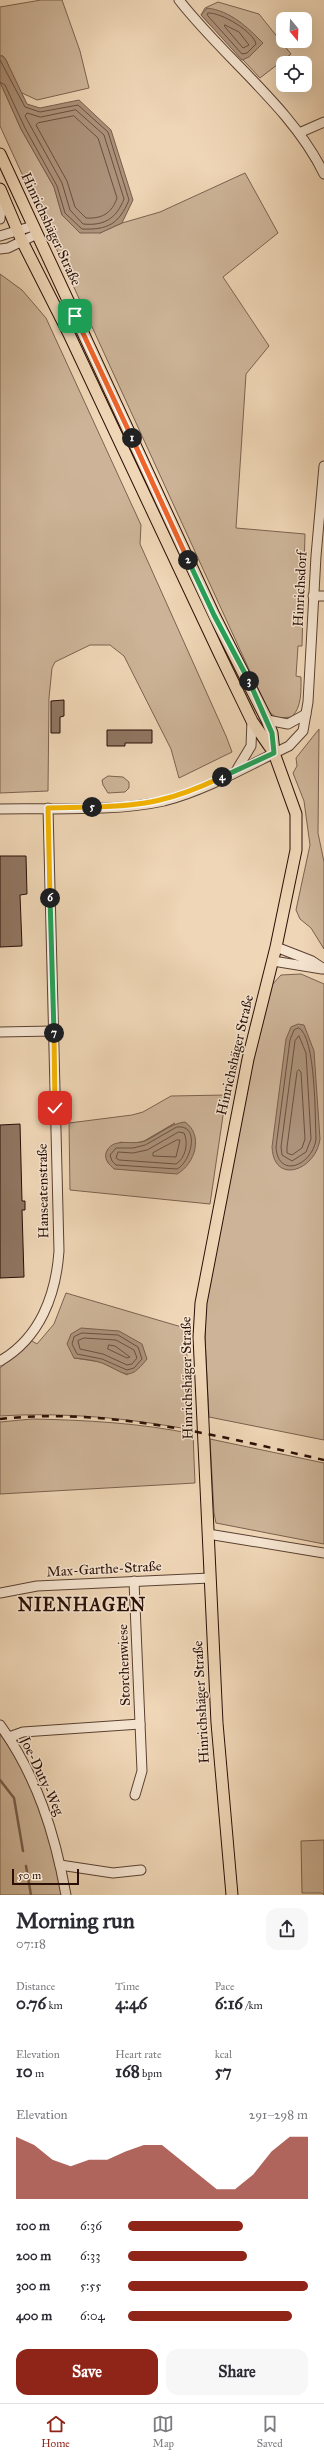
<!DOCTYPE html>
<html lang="en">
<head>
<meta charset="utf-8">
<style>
  :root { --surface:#fff; --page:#f7f7f7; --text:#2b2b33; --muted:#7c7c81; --line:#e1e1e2; --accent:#8f2418 }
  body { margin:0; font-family:"IM FELL Great Primer",serif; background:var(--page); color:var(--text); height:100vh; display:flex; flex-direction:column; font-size:15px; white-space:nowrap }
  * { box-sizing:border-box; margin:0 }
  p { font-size:13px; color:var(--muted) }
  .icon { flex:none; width:22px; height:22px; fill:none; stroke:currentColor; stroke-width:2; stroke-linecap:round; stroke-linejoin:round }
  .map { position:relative; height:1895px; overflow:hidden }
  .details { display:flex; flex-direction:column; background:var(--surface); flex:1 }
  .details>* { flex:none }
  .needle { width:26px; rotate:161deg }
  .buttons { position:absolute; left:276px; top:12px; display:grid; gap:8px }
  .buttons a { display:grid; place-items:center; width:36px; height:36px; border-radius:8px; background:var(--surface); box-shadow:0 4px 16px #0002; font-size:20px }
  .scale { position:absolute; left:12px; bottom:10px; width:67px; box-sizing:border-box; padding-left:4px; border:2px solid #290f06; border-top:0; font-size:11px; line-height:14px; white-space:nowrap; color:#290f06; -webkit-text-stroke:3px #f5e4d0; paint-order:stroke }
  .pin { position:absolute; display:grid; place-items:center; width:34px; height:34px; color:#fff; margin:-17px; border-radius:8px; box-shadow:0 2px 6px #0006 }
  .km { position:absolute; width:20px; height:20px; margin:-10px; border-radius:50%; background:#222; color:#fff; font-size:11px; line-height:20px; text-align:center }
  .round { display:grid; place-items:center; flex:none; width:42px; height:42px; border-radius:12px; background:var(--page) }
  .head { display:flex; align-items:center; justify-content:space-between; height:68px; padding:0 16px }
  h1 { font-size:22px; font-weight:700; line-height:30px }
  .metrics { display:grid; grid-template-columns:repeat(3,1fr); gap:6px; height:68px; padding:4px 16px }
  .metrics div { display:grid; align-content:center }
  .metrics b { font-size:17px; font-weight:700 }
  .metrics small { font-size:11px; font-weight:400 }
  .metrics p { font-size:11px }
  .chart { height:112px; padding:8px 16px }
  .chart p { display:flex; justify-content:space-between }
  .chart svg { width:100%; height:72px; margin-top:4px; fill:var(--accent); opacity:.7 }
  .primary-button { display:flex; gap:8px; margin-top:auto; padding:8px 16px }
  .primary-button a { flex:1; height:46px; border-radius:12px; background:var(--accent); color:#fff; font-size:16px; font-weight:700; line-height:46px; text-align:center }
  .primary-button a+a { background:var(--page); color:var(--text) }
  ul { padding:0 16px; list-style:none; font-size:13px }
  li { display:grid; grid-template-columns:64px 48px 1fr; align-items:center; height:30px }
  li i { height:10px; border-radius:5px; background:var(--accent) }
  .dock { display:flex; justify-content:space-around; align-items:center; height:56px; border-top:1px solid var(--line); background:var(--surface); font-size:11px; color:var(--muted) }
  .dock a { display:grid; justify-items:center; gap:2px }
  .dock .on { color:var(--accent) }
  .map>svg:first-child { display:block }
  .green { fill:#cdb498; stroke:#7b624f; fill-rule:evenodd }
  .water { fill:#ac927a; stroke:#785e4c }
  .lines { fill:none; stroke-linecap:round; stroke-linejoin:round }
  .shore { stroke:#6a5040; stroke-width:1 }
  .stream { stroke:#785e4c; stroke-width:2.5 }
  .building { fill:#907662; stroke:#290f06 }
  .minor-casing { stroke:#5a4132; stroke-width:11 }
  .major-casing { stroke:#290f06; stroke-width:13 }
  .minor { stroke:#f5e4d0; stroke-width:9 }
  .major { stroke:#efd6b6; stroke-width:11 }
  .rail { stroke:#290f06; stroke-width:2.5; stroke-dasharray:7 7; stroke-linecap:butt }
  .split-1-casing { stroke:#fff; stroke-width:8 }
  .split-2-casing { stroke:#fff; stroke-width:8 }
  .split-3-casing { stroke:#fff; stroke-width:8 }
  .split-4-casing { stroke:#fff; stroke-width:8 }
  .split-5-casing { stroke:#fff; stroke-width:8 }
  .split-6-casing { stroke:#fff; stroke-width:8 }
  .split-7-casing { stroke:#fff; stroke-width:8 }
  .split-8-casing { stroke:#fff; stroke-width:8 }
  .split-1 { stroke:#f0652b; stroke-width:5 }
  .split-2 { stroke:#f0652b; stroke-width:5 }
  .split-3 { stroke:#22a559; stroke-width:5 }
  .split-4 { stroke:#22a559; stroke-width:5 }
  .split-5 { stroke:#f5b400; stroke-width:5 }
  .split-6 { stroke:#f5b400; stroke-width:5 }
  .split-7 { stroke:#22a559; stroke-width:5 }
  .split-8 { stroke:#f5b400; stroke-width:5 }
  .labels { text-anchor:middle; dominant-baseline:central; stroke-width:3; stroke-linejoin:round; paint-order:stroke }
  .street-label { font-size:14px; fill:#290f06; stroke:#f5e4d0 }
  .district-label { font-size:18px; font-weight:bold; letter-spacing:1px; fill:#290f06; stroke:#f5e4d0 }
</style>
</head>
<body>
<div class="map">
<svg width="324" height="1895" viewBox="0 0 324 1895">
  <rect width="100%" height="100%" fill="#efd6b6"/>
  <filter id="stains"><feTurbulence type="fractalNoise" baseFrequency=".005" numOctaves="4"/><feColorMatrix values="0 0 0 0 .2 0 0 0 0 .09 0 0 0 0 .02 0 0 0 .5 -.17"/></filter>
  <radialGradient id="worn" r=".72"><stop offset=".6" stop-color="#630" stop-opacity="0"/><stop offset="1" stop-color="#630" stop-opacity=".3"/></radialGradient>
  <!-- green -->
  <g class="green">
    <polygon points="41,0 62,0 80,51 89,88 37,100 20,92 6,60 3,56 0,56 0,7"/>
    <polygon points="218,2 259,14 291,54 260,78 201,15 205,8"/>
    <path d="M0,82l21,47 33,58 8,28 38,18 22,-10 38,-11 85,-39 33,60 -55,44 46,69 -23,28 -10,154 69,6 -3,112h-4l-2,30 5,1c0,14 1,29 -9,40l-15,1 -8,-6 -22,-47 -247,-539z"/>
    <polygon points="0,274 22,290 46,318 141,525 140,544 226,736 232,752 179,778 171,749 124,656 110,645 90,645 55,662 52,668 49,698 48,791 0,793"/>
    <polygon points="319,729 318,833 324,862 324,949 311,928 300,919 296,910 310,845 304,801 293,773 297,766 296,758"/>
    <polygon points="108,776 123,777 129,782 129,788 125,792 108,793 103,785 102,780"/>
    <polygon points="301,974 324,984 324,1440 209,1417 205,1338 206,1301 253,1060 271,986 281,975"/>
    <path d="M226,1095l-16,109 -140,-14 -1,-67 63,-8 11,-3 28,-16zM175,1123l-67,40 -2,-7 2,-6 13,-8 11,2 12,-3z"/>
    <path d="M66,1293l119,35 7,102c-63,-12 -128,-18 -192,-14v-48l32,-27 5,3 17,-20zM74,1358l73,1 -20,16 -26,-13z"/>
    <path d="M32,1419c53,1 109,4 161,15l2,49 -195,11v-72z"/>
    <polygon points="210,1439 324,1463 324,1544 216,1523 214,1513"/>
    <path d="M0,1734c36,50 49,102 63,161h-63z"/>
    <polygon points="324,1840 324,1895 322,1893 302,1893 301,1841"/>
  </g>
  <!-- water -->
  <g class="water">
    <path d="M207,8c24,3 40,19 56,35l-14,14 -7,3 -41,-45z"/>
    <polygon points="0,56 3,56 6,60 27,104 40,108 79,100 111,130 133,200 122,223 100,233 80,233 62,215 54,187 21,129 0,82"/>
    <path d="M298,1024l6,1 10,26 6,88c-4,31 -46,47 -48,8l14,-108 5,-12z"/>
    <path d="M185,1122c19,13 10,42 -8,52l-63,-5c-4,-4 -10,-9 -8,-16 6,-17 26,-7 39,-12 14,-6 24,-17 40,-19z"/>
    <path d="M81,1328l38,3 23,13 5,15c-19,24 -21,14 -45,4 -8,-3 -19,-4 -28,-5l-7,-14 4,-10z"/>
  </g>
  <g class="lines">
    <!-- shore -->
    <g class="shore">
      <path d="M208,13c13,-1 46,19 48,31l-9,9 -5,1 -34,-38z"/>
      <polygon points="225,25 239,32 249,45 243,48 225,27"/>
      <path d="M0,60l25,47 15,5 38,-7 30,27 21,68c-10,24 -21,30 -47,29l-17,-16 -8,-27 -32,-58 -20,-43 -5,-3"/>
      <path d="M76,110l28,25 20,64c-8,20 -20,27 -41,25l-13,-14 -8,-27 -37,-67 2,-3 13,4z"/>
      <path d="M74,116l24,22 19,60c-5,15 -15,21 -31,20l-11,-11 -8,-26 -31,-56 2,-2z"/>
      <path d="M299,1028c17,9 16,91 17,111 -3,26 -38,41 -40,8l14,-107 4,-10z"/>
      <polygon points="299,1036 306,1053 311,1139 306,1152 292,1161 282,1155 281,1147 295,1041"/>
      <polygon points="299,1070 301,1072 305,1139 302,1148 292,1155 287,1153 287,1147 297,1072"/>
      <path d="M177,1127c24,-3 14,35 0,42l-61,-4 -4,-4 -2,-6 6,-7h17l12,-3z"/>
      <path d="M179,1132l5,1c5,10 1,26 -8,31l-57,-4 -3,-2 2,-6 15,1 14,-3z"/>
      <polygon points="177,1140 180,1140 176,1157 153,1156 153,1153"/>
      <polygon points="82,1333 118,1335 138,1347 142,1359 134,1368 127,1370 102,1359 77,1354 72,1344 74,1337"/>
      <polygon points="84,1338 116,1340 134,1350 137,1358 132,1364 127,1365 103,1354 80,1349 78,1341"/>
      <polygon points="109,1345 115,1346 130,1357 127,1358 108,1349"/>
    </g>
    <!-- stream -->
    <g class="stream">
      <polyline points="0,1780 14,1798 23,1851"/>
      <polyline points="26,1866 31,1895"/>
    </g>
  </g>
  <!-- building -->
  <g class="building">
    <polygon points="64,700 64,716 60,717 60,733 51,733 51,701"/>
    <polygon points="107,730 152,730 152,743 125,743 125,746 107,746"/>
    <polygon points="0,856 26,856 27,894 20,895 22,946 0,947"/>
    <polygon points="20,1124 22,1201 25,1201 25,1210 22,1210 24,1277 0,1278 0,1125"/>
  </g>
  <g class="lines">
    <defs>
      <g id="minor">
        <path d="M179,0c45,58 114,109 145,174"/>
        <polyline points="299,133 324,122"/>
        <polyline points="0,219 2,196"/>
        <polyline points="0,236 33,226"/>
        <polyline points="0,249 8,248 37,234"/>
        <polyline points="313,596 324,596"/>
        <polyline points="267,720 288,724 306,714"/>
        <polyline points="236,771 251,746 252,721"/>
        <path d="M0,809c51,-1 114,3 164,-8 43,-11 85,-36 125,-55l14,-15 5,-29 8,-146 8,-90"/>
        <polyline points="276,947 312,961 324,969"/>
        <polyline points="273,961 322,969"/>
        <polyline points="0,1032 53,1031"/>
        <path d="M0,1361c40,-23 56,-66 59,-110l-11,-443"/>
        <polyline points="208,1534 324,1553"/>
        <polyline points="134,1581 142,1771 135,1795"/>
        <polyline points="0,1593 37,1586 210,1578"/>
        <path d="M0,1725c37,51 55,109 66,170"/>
        <polyline points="9,1737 23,1732 140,1724"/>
        <polyline points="60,1865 113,1873 141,1870"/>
      </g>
      <g id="major">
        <polyline points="0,154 214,615 267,720 272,733 274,752"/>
        <polyline points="0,189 22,241 68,332 220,655 252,721 274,753 296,814 296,850 276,947 248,1059 201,1303 199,1337 217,1723 232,1895"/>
      </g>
    </defs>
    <!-- minor casing -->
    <use href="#minor" class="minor-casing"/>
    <!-- major casing -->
    <use href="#major" class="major-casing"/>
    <!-- minor -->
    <use href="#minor" class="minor"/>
    <!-- major -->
    <use href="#major" class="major"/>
    <!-- rail -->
    <path class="rail" d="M0,1419c108,-12 219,17 324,41"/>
  </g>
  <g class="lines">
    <defs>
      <polyline id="split-1" points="75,316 132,438"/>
      <polyline id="split-2" points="132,438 188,560"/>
      <polyline id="split-3" points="188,560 214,615 249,681"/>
      <polyline id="split-4" points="222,777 274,753 272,733 249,681"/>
      <path id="split-5" d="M92,807c53,-1 82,-7 130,-30"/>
      <polyline id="split-6" points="50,898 48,808 92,807"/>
      <polyline id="split-7" points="50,898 54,1033"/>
      <polyline id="split-8" points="54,1033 55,1108"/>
    </defs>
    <!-- split-1 casing -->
    <use href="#split-1" class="split-1-casing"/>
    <!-- split-2 casing -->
    <use href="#split-2" class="split-2-casing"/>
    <!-- split-3 casing -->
    <use href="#split-3" class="split-3-casing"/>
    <!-- split-4 casing -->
    <use href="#split-4" class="split-4-casing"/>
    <!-- split-5 casing -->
    <use href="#split-5" class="split-5-casing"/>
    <!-- split-6 casing -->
    <use href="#split-6" class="split-6-casing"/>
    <!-- split-7 casing -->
    <use href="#split-7" class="split-7-casing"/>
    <!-- split-8 casing -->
    <use href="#split-8" class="split-8-casing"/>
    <!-- split-1 -->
    <use href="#split-1" class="split-1"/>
    <!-- split-2 -->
    <use href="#split-2" class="split-2"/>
    <!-- split-3 -->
    <use href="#split-3" class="split-3"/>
    <!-- split-4 -->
    <use href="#split-4" class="split-4"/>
    <!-- split-5 -->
    <use href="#split-5" class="split-5"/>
    <!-- split-6 -->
    <use href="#split-6" class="split-6"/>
    <!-- split-7 -->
    <use href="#split-7" class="split-7"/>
    <!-- split-8 -->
    <use href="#split-8" class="split-8"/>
  </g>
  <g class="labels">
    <!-- street labels -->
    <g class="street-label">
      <text transform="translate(51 229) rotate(65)">Hinrichshäger Straße</text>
      <text transform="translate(300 589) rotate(-87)">Hinrichsdorf</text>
      <text transform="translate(235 1055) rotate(-77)">Hinrichshäger Straße</text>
      <text transform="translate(43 1191) rotate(-91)">Hanseatenstraße</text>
      <text transform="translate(187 1378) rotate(-91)">Hinrichshäger Straße</text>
      <text transform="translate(104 1569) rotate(-3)">Max-Garthe-Straße</text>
      <text transform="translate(124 1665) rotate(-92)">Storchenwiese</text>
      <text transform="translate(201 1702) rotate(-93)">Hinrichshäger Straße</text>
      <text transform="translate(42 1776) rotate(65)">Joe-Duty-Weg</text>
    </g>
    <!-- district labels -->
    <g class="district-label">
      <text x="82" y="1605">NIENHAGEN</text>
    </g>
  </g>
  <rect width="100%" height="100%" filter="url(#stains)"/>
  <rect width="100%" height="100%" fill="url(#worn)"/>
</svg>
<div class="buttons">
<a><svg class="needle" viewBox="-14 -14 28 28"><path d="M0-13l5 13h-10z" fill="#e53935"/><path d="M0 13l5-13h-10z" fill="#7c7c81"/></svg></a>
<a><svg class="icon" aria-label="locate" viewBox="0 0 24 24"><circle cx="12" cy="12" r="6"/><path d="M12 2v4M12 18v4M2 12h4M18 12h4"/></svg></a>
</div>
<div class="scale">50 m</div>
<div class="pin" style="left:75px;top:316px;background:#1e9e55"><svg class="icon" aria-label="arrive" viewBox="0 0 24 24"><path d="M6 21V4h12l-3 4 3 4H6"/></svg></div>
<div class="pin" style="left:55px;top:1108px;background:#d93025"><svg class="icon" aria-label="check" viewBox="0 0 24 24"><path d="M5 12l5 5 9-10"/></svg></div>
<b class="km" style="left:132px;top:438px">1</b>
<b class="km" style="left:188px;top:560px">2</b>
<b class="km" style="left:249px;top:681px">3</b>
<b class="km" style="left:222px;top:777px">4</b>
<b class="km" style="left:92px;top:807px">5</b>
<b class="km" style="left:50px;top:898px">6</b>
<b class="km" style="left:54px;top:1033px">7</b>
</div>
<section class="details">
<div class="head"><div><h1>Morning run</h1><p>07:18</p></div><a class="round"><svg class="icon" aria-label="share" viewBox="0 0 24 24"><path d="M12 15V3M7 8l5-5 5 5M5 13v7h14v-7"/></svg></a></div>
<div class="metrics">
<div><p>Distance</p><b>0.76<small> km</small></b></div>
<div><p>Time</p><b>4:46</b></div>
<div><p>Pace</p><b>6:16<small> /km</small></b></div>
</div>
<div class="metrics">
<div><p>Elevation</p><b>10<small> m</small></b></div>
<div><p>Heart rate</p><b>168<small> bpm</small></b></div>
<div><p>kcal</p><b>57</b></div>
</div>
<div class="chart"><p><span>Elevation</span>291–298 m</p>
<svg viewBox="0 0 160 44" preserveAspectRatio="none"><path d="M0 44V6L10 11L20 20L30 24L40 20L50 20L60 15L70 11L80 11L90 20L100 29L110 38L120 38L130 29L140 15L150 6L160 6V44z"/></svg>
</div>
<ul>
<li><b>100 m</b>6:36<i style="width:64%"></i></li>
<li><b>200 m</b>6:33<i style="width:66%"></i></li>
<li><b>300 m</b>5:55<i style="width:100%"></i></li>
<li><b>400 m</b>6:04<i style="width:91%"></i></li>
</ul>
<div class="primary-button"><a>Save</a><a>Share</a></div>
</section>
<nav class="dock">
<a class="on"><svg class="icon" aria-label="home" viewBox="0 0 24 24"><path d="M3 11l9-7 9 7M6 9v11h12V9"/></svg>Home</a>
<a><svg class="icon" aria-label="map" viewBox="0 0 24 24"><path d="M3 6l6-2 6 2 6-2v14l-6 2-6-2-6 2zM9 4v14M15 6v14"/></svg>Map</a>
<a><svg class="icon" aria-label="saved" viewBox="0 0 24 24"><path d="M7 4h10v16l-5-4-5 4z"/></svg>Saved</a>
</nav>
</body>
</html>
